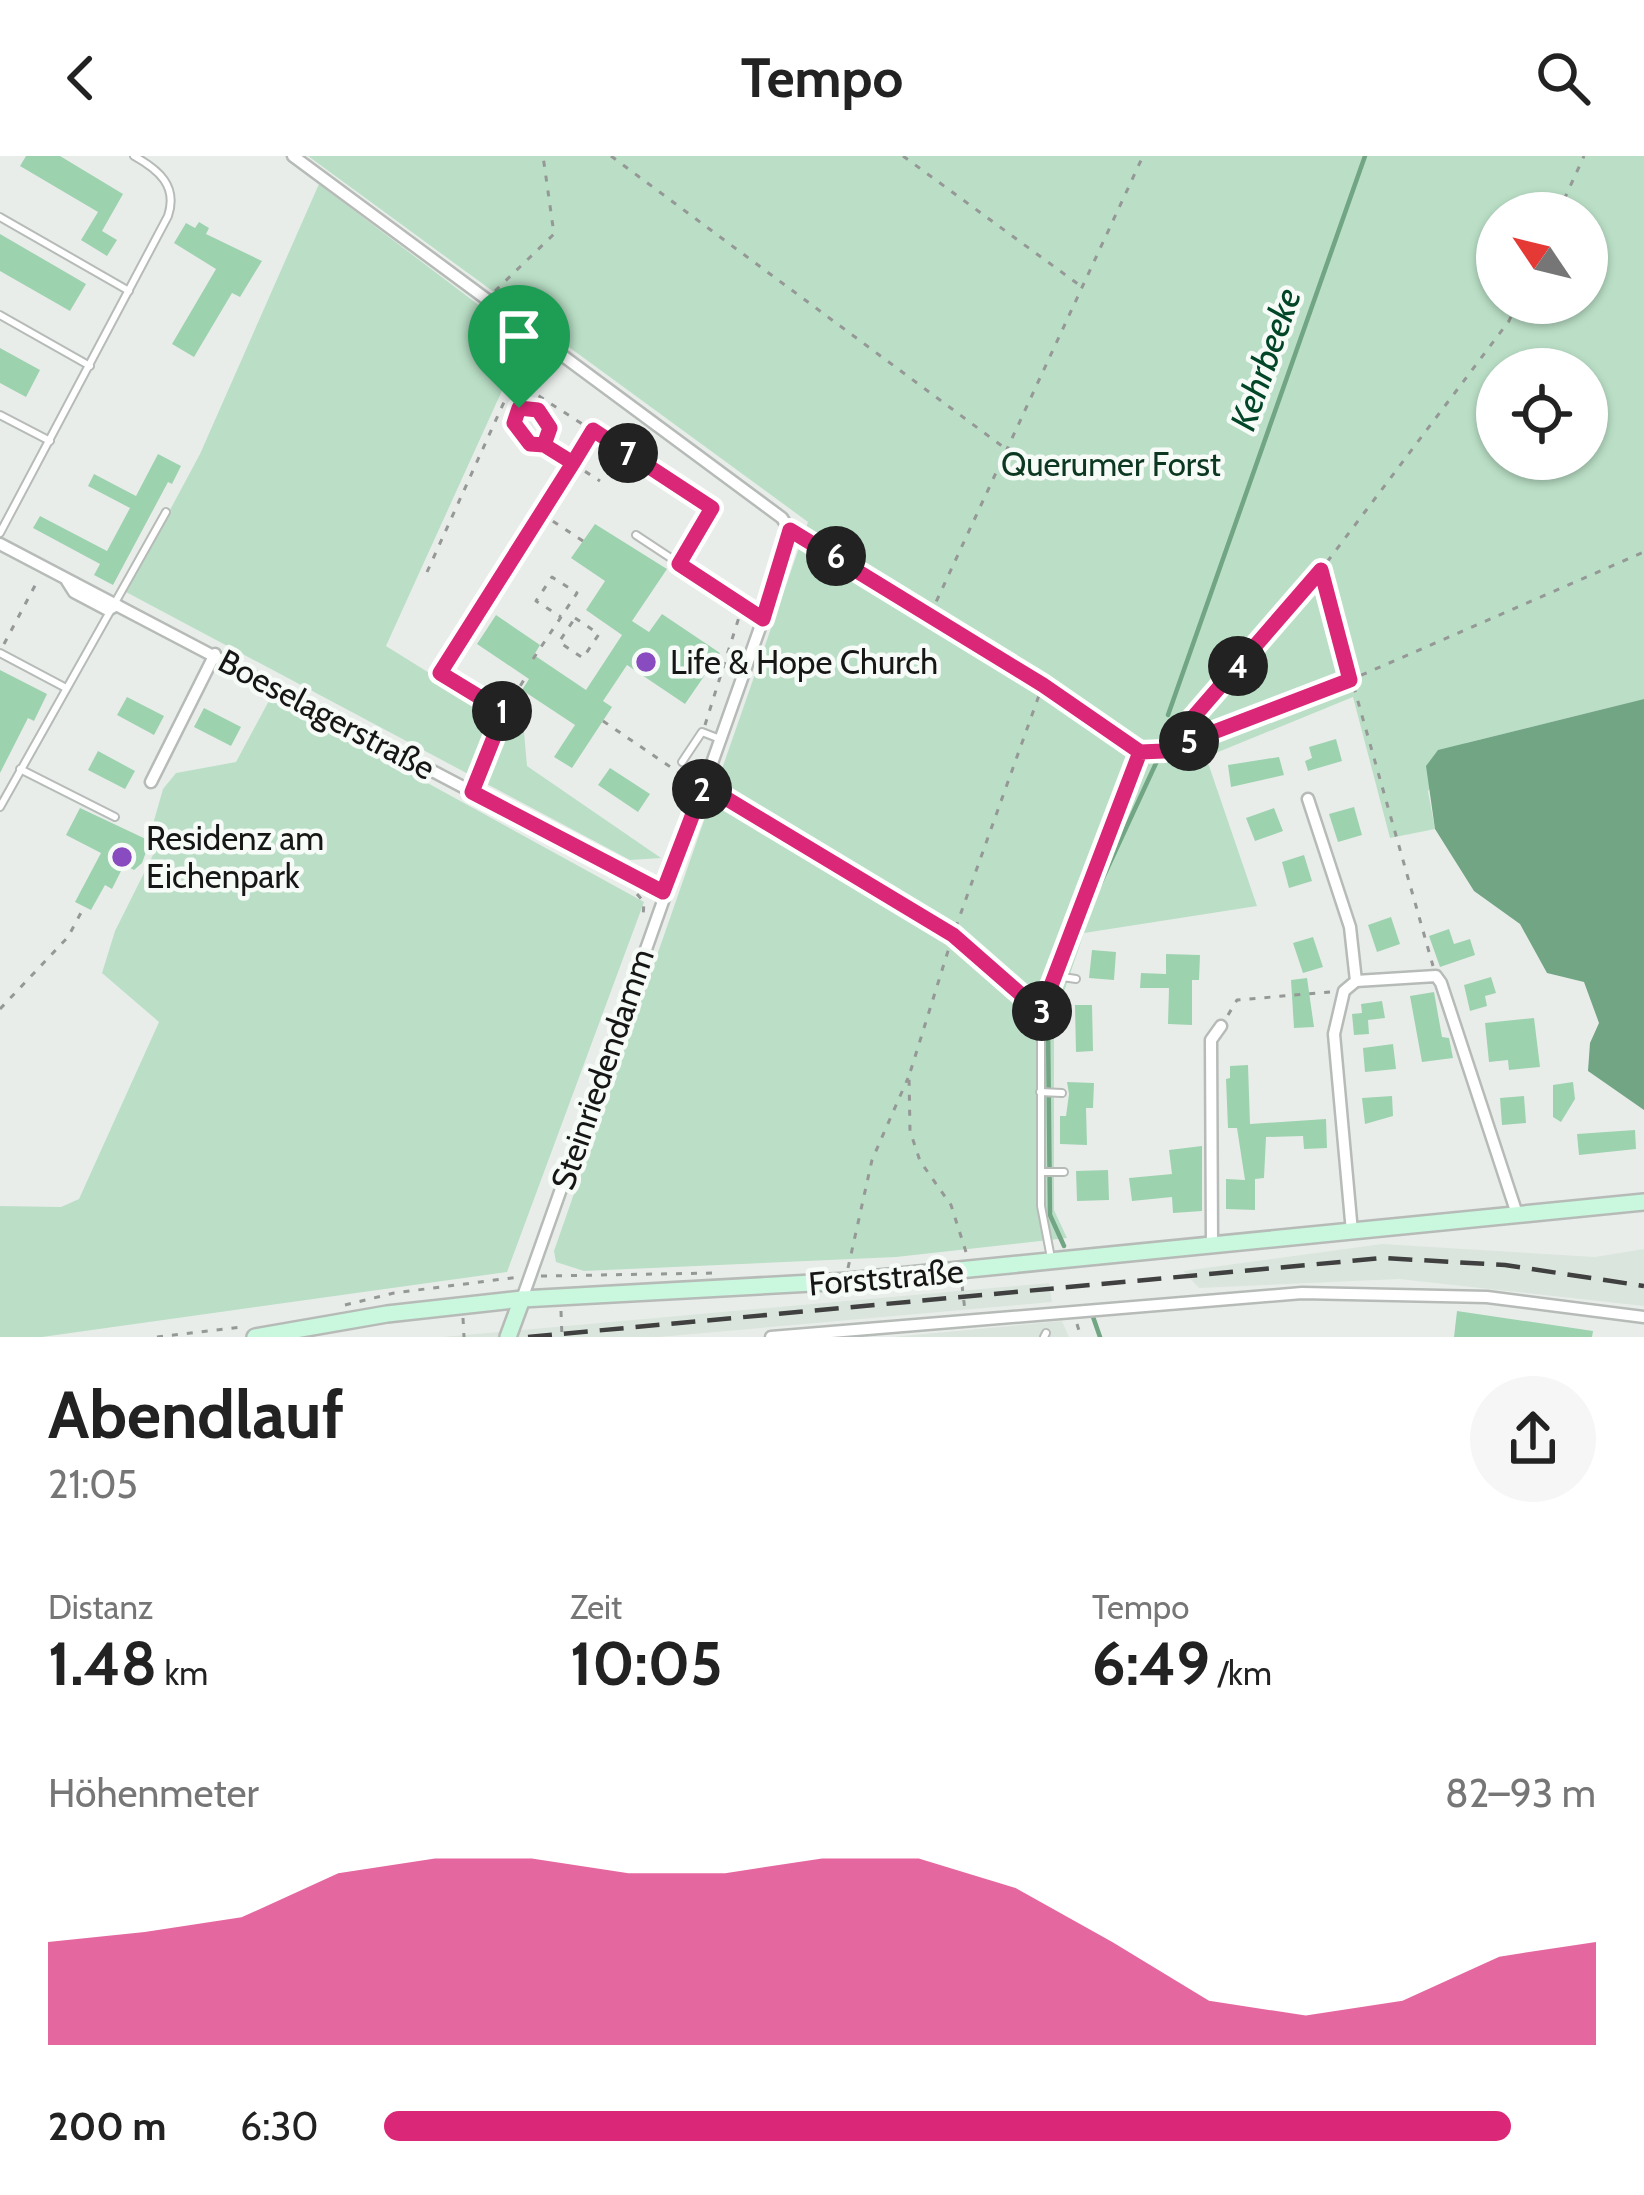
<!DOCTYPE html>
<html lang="de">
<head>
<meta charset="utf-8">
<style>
  :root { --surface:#fff; --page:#f6f6f6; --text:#222; --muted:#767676; --accent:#db2777 }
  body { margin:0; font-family:Cabin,sans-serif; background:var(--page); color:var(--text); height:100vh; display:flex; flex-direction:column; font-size:45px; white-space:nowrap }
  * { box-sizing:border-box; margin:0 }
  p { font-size:39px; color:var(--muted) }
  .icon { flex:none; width:66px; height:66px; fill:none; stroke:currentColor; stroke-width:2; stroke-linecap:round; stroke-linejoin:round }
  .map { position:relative; height:1181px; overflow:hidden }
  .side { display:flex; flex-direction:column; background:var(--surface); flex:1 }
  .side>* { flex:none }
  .needle { width:78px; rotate:305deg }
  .controls { position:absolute; left:1476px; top:36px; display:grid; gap:24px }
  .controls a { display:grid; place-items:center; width:132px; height:132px; border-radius:50%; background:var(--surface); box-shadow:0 3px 9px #0004; font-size:60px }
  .pin { position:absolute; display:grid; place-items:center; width:102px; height:102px; color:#fff; margin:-123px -51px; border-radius:50% 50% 50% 0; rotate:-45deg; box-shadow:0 0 12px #0007 }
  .pin .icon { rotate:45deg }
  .km { position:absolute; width:60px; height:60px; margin:-30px; border-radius:50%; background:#222; color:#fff; font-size:33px; line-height:60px; text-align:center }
  .round { display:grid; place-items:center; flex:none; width:126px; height:126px; border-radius:63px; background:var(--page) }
  .overview { display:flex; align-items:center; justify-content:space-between; height:204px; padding:0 48px }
  h1 { font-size:66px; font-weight:700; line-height:90px }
  .figures { display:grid; grid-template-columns:repeat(3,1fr); gap:18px; height:204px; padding:12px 48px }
  .figures div { display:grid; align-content:center }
  .figures b { font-size:60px; font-weight:700 }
  .figures small { font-size:33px; font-weight:400 }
  .figures p { font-size:33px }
  .chart { height:336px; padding:24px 48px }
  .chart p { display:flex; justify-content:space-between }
  .chart svg { width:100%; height:216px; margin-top:12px; fill:var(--accent); opacity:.7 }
  ul { padding:0 48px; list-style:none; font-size:39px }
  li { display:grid; grid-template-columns:192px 144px 1fr; align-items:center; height:90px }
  li i { height:30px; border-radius:15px; background:var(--accent) }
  header { display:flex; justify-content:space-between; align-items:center; height:156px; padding:0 48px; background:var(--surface); font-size:54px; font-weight:700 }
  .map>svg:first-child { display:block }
  .built { fill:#dae5dd }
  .green { fill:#badfc6; fill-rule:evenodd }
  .water { fill:#71a584 }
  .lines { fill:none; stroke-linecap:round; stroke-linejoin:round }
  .stream { stroke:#71a584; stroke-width:4.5 }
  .building { fill:#9dd2af }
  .lane-casing { stroke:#b7bbb8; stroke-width:10 }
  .street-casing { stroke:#b7bbb8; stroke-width:15 }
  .secondary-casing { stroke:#b7bbb8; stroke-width:20 }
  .path { stroke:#959896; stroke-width:3; stroke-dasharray:6 9; stroke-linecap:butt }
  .lane { stroke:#fff; stroke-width:6 }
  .street { stroke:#fff; stroke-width:10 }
  .secondary { stroke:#c9f8df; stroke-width:15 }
  .rail { stroke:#3f403f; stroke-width:4.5; stroke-dasharray:24 12; stroke-linecap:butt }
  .route-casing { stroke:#fff; stroke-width:24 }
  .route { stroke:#db2777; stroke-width:15 }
  .poi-dot { fill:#894bc0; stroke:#f7fbf8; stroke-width:4.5 }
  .labels { text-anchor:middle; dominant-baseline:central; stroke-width:9; stroke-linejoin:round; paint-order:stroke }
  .park-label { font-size:33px; fill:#0c3720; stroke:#f7fbf8 }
  .poi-label { font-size:33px; fill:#151615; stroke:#f7fbf8; text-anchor:start }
  .street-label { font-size:33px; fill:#151615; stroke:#f7fbf8 }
  .water-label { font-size:36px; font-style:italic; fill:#014626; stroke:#f7fbf8 }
</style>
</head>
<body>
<header><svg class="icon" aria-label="back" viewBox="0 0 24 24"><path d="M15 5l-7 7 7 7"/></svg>Tempo<svg class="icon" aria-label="search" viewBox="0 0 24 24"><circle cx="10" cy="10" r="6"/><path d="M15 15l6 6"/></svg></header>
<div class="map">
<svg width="1644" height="1181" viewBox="0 0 1644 1181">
  <rect width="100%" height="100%" fill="#e9edea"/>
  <!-- built -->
  <g class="built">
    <polygon points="1382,1088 1595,1101 1644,1093 1644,1150 1399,1123 1199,1132 1183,1115"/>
    <polygon points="1049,1127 1052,1146 659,1181 442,1181"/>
    <polygon points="1062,1165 1069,1181 892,1181"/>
  </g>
  <!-- green -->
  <g class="green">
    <path d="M308,0h1336v543l-178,44 -38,48 7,38 -45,9 -37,-141 -147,60 51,149 -173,27 -30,88v189l13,28 -171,19 -312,14 -28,-9 -2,-11 254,-729zM1497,57h90v90h-90zM1497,213h90v90h-90z"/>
    <polygon points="319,28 525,184 386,490 524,576 527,610 661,702 630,704 126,436 200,298"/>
    <polygon points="271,541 644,746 507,1116 42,1181 0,1181 0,1050 61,1051 79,1043 159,866 102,817 115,775 162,681 153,668 163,633 176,617 236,606"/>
  </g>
  <!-- water -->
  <polygon class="water" points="1644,543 1644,954 1588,915 1590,887 1599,867 1584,826 1547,817 1520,768 1474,735 1435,673 1426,610 1438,594"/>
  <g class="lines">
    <!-- stream -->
    <g class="stream">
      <polyline points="1168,559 1365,0"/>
      <polyline points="1064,1090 1050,1059 1048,869 1077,778 1157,605"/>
      <polyline points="1091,1155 1100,1181"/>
    </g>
  </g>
  <!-- building -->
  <g class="building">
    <polygon points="26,0 60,0 123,38 102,75 117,84 107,100 81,84 98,56 20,10"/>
    <polygon points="199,66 209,72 206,78 262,105 240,141 232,137 194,201 172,188 216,113 174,87 186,67 195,72"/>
    <polygon points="0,78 86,128 70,155 0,115"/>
    <polygon points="0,192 40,214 26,241 0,227"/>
    <polygon points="158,298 181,310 172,328 168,326 113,429 94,419 100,408 33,372 40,360 107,395 130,352 88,330 94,318 136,340"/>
    <polygon points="595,368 667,413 632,465 649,476 662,458 720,497 685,548 627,509 603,545 612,551 572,612 554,601 575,569 522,534 529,523 477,488 496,459 540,489 534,499 586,534 622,479 586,454 605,425 571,402"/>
    <polygon points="0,514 47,538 34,565 28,562 0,617"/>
    <polygon points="127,541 164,560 154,579 117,559"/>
    <polygon points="204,552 241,571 231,590 194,571"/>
    <polygon points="1336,583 1342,605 1308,615 1305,605 1312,602 1309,591"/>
    <polygon points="98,595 135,615 125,633 88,614"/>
    <polygon points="1279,601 1284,619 1231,631 1228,609"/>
    <polygon points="610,612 650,638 638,656 598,629"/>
    <polygon points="1354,651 1362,679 1338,686 1329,658"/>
    <polygon points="80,652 150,685 142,707 134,714 124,709 112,733 105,729 91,754 75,746 101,697 66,679"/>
    <polygon points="1274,652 1283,675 1255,685 1246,662"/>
    <polygon points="1304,699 1312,725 1289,732 1282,706"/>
    <polygon points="1391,761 1400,788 1377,796 1368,769"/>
    <polygon points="1449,773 1454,788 1470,783 1475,799 1440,811 1429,780"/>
    <polygon points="1313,781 1323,811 1303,817 1293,787"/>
    <polygon points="1092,794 1116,796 1114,824 1089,822"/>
    <polygon points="1166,798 1200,799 1199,824 1192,824 1192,869 1168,868 1169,832 1140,832 1141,817 1166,818"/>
    <polygon points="1491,821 1496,837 1485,840 1487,850 1470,855 1464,829"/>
    <polygon points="1307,822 1314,871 1294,872 1291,824"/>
    <polygon points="1434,836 1442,881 1449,882 1453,902 1422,906 1410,840"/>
    <polygon points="1382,845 1385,862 1368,864 1369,878 1354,879 1352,858 1362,857 1361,848"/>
    <polygon points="1075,849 1092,849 1093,895 1076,896"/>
    <polygon points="1534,862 1540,911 1509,914 1508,904 1489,906 1485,867"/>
    <polygon points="1393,888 1396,913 1365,916 1363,892"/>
    <polygon points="1248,909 1250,968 1326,963 1327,992 1304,993 1303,980 1266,981 1264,1022 1255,1023 1255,1054 1226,1053 1226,1023 1245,1024 1237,972 1228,972 1226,923 1230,922 1230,910"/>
    <polygon points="1067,926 1094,927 1093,952 1086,952 1087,989 1060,988 1060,960 1066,960 1069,938"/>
    <polygon points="1573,926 1575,943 1561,966 1553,961 1553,929"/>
    <polygon points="1392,940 1393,960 1365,968 1362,942"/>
    <polygon points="1524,940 1526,967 1502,969 1500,942"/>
    <polygon points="1635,974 1636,993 1579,999 1577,978"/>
    <polygon points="1202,990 1202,1055 1173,1057 1172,1041 1132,1045 1129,1022 1172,1018 1169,994"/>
    <polygon points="1108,1014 1109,1044 1077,1045 1076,1015"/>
    <polygon points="1457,1155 1593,1175 1592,1181 1454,1181"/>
  </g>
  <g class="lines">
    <defs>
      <g id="lane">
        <polyline points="0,61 129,135"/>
        <polyline points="0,159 90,210"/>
        <polyline points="0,259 50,285"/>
        <path d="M0,377l168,-317c10,-30 -9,-46 -34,-60"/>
        <polyline points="636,379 763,463"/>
        <polyline points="0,497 66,532"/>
        <polyline points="682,606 702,576 720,583"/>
        <polyline points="20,613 115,661"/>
        <polyline points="0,651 166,356"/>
        <polyline points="1056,820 1076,823"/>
        <polyline points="1040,936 1062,937"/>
        <polyline points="1041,1016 1064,1016"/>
        <polyline points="1051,1102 1041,1050 1041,856 1073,771"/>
        <polyline points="1044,1181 1046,1177"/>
      </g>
      <g id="street">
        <polyline points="293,0 782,362 790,375 790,387 522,1143"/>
        <polyline points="0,388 663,736"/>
        <polyline points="67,425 74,436 108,454 117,449"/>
        <polyline points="151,626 215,498"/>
        <polyline points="1308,643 1350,771 1356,825 1344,835 1334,878 1352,1076"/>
        <polyline points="1356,825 1436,820 1441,827 1517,1058"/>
        <polyline points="1212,1090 1211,884 1221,870"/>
        <polyline points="771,1181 1302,1137 1487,1141 1644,1161"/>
      </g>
      <g id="secondary">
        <polyline points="255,1181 387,1158 522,1143 848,1125 1644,1046"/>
        <polyline points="508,1181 522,1143"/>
      </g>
    </defs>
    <!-- lane casing -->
    <use href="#lane" class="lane-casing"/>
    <!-- street casing -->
    <use href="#street" class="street-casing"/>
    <!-- secondary casing -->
    <use href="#secondary" class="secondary-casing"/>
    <!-- path -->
    <g class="path">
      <polyline points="611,0 1006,293"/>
      <polyline points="903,0 1082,131"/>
      <polyline points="1558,57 1584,0"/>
      <polyline points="495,135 554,78 543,0"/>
      <polyline points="544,289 550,277 546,263 534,251 519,252 514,267 530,288 544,289 600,325"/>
      <polyline points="803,379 1043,529 1140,596 1164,595 1321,414 1509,165 1517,147"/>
      <polyline points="583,385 542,358 593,274"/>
      <polyline points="1321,415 1433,810"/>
      <polyline points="427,416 514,224 713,352 684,401"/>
      <polyline points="930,459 1143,0"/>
      <polygon points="575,462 599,478 583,502 559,486"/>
      <polyline points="4,488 39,422"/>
      <polyline points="533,503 577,437 552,421 536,445 561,461"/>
      <polyline points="504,556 440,517 542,358"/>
      <polyline points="603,565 691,625"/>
      <polyline points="705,569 740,458"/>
      <polyline points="1165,594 1325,535 1644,396"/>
      <polyline points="477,625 504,556 527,519"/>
      <polyline points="716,635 953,779 1031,847"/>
      <polyline points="637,738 644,746 643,761"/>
      <polyline points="1076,763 1139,598"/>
      <polyline points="0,853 68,781 84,751"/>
      <polyline points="1228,859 1237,844 1330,836"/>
      <polyline points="966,1096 951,1049 920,1005 910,975 909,920 953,779 1042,531"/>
      <polyline points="848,1112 872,1004 908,922"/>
      <polyline points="541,1120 716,1117"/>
      <polyline points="962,1129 965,1155"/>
      <polyline points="345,1149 394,1137 519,1121"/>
      <polyline points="561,1155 562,1181"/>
      <polyline points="463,1162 464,1181"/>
      <polyline points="1077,1168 1081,1181"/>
      <polyline points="157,1181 242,1171"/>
    </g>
    <!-- lane -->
    <use href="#lane" class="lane"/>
    <!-- street -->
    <use href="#street" class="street"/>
    <!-- secondary -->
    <use href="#secondary" class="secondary"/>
    <!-- rail -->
    <polyline class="rail" points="528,1181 1383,1102 1505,1109 1644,1130"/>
  </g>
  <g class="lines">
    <defs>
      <polyline id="route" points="519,252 514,267 530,288 544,289 573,307 440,517 504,556 472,636 663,736 704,629 953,779 1041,856 1140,596 1164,595 1321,414 1350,524 1164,595 1140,596 1043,529 790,374 763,463 679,408 712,352 593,274 573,307 544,289 550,272 538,254 519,252"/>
    </defs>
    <!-- route casing -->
    <use href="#route" class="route-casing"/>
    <!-- route -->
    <use href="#route" class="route"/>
  </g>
  <!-- markers -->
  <g class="poi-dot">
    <circle cx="646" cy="506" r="12"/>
    <circle cx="122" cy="701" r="12"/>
  </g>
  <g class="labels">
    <!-- park labels -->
    <g class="park-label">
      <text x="1111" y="308">Querumer Forst</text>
    </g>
    <!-- poi labels -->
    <g class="poi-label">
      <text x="670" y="506">Life &amp; Hope Church</text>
      <text x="146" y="682">Residenz am<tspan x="146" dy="38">Eichenpark</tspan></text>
    </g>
    <!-- street labels -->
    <g class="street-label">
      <text transform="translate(327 558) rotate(28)">Boeselagerstraße</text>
      <text transform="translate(602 913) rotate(-71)">Steinriedendamm</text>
      <text transform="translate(886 1121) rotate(-5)">Forststraße</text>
    </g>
    <!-- water labels -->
    <g class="water-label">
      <text transform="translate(1265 203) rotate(-71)">Kehrbeeke</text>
    </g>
  </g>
</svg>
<div class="controls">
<a><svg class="needle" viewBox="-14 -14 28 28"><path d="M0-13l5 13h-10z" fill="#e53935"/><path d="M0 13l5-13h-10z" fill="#767676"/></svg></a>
<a><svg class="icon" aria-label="locate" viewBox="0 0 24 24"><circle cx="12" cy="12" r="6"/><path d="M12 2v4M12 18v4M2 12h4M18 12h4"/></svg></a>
</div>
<div class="pin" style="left:519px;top:252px;background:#1e9e55"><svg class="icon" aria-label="arrive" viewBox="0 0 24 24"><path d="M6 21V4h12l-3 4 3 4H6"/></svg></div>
<b class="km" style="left:502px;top:555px">1</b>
<b class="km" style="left:702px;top:633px">2</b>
<b class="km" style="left:1042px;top:855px">3</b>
<b class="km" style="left:1238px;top:510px">4</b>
<b class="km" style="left:1189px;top:585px">5</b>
<b class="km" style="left:836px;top:400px">6</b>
<b class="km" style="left:628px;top:297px">7</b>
</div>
<section class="side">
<div class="overview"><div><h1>Abendlauf</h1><p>21:05</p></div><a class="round"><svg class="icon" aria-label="share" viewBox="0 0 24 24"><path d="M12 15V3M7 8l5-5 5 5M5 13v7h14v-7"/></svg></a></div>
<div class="figures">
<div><p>Distanz</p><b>1.48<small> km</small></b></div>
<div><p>Zeit</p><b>10:05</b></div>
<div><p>Tempo</p><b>6:49<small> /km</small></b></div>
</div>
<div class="chart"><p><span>Höhenmeter</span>82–93 m</p>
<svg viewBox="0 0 160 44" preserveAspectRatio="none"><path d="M0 44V23L10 21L20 18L30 9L40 6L50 6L60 9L70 9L80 6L90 6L100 12L110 23L120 35L130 38L140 35L150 26L160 23V44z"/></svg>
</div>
<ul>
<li><b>200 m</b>6:30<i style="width:93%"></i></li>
</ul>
</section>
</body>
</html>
